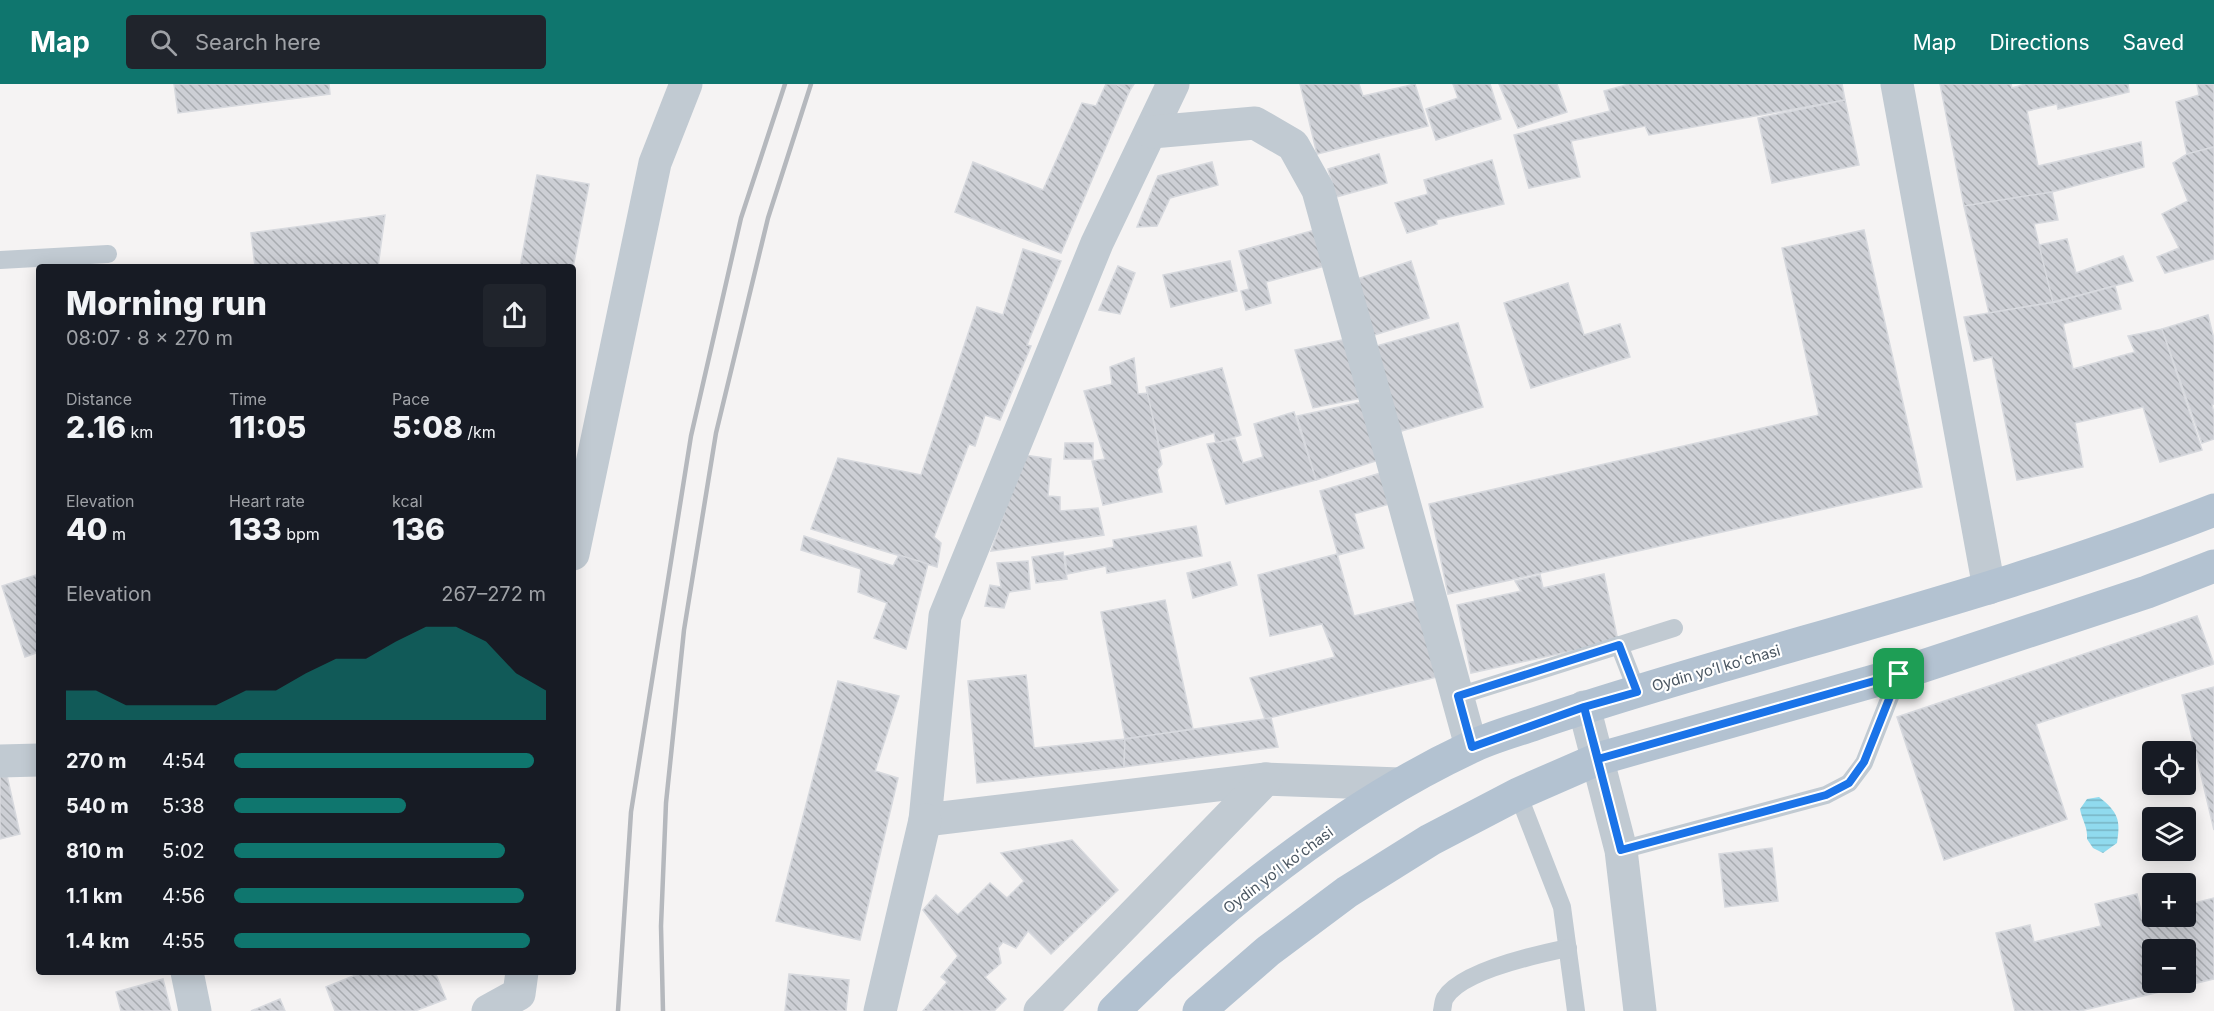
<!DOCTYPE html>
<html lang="en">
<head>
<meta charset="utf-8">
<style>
  :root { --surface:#171b24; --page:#20242c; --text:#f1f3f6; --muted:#9ea1a6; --accent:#0f766e }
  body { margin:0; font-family:Inter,sans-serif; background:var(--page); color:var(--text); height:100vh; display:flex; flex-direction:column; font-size:22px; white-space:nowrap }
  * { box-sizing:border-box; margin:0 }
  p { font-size:20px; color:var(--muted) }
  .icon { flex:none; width:33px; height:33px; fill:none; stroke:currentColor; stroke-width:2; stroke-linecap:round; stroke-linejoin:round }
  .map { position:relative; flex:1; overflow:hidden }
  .sheet { position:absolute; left:36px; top:180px; width:540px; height:711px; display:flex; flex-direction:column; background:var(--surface); border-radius:6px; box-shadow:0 3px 15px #0003 }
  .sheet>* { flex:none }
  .controls { position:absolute; left:2142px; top:657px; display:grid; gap:12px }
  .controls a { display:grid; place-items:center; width:54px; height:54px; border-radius:6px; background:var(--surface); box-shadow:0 3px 15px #0003; font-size:30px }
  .pin { position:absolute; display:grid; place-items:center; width:51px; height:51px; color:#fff; margin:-26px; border-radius:12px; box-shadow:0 3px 9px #0006 }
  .round { display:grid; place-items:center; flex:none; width:63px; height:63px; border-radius:6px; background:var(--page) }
  .headline { display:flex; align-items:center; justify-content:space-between; height:102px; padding:0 30px }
  h1 { font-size:33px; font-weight:800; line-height:45px }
  .metrics { display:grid; grid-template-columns:repeat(3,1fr); gap:9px; height:102px; padding:6px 30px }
  .metrics div { display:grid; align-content:center }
  .metrics b { font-size:30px; font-weight:800 }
  .metrics small { font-size:16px; font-weight:400 }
  .metrics p { font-size:16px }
  .chart { height:168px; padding:12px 30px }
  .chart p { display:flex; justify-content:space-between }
  .chart svg { width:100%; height:108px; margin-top:6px; fill:var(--accent); opacity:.7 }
  ul { padding:0 30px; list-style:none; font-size:20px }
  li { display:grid; grid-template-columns:96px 72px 1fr; align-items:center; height:45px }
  li i { height:15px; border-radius:8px; background:var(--accent) }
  header { display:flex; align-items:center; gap:36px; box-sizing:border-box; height:84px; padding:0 30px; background:var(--accent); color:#fff }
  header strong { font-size:28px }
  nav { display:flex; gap:33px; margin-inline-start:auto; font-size:21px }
  .search { width:420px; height:54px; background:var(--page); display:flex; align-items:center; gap:15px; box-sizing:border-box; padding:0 21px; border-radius:6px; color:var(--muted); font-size:22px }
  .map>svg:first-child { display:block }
  .water { fill:url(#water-rules) }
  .building { fill:url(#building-back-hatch); stroke:#d7d9de; stroke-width:1.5; fill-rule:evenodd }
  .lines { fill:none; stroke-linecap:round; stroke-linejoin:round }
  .service { stroke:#c1cad2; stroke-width:18 }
  .minor { stroke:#c1cad2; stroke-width:33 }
  .primary { stroke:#b3c2d1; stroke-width:33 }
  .rail { stroke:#b5b8bd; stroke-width:4.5 }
  .route-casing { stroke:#fff; stroke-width:12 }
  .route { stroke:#1a73e8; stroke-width:8 }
  .labels { text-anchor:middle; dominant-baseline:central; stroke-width:4.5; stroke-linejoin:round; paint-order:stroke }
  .street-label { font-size:15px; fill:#4a5661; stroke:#fff }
</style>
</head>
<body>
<header>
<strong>Map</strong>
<div class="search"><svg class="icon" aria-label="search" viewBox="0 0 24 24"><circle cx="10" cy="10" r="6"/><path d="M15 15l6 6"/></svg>Search here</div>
<nav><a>Map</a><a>Directions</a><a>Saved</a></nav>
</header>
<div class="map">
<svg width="2214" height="927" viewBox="0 0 2214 927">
  <defs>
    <pattern id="water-rules" width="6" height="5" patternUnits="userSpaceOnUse" patternTransform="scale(1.5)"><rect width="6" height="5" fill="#90daee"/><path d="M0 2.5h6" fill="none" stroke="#78b4c4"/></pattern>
    <pattern id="building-back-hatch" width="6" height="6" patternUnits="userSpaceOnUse" patternTransform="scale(1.5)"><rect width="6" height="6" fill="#cdcfd5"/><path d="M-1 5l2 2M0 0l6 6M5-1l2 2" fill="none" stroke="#a8abb0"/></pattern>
  </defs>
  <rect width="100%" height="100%" fill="#f5f3f3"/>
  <!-- water -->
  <path class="water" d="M2099,713c19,15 22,23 18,46l-14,10 -10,-5 -6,-9c1,-12 -5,-19 -7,-30l7,-10z"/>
  <!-- building -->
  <g class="building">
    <polygon points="174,0 329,0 330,10 178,29"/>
    <polygon points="1106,0 1116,0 1129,8 1061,169 955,128 973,78 1043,106 1082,19 1096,22"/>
    <polygon points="1116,0 1134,0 1129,8"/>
    <polygon points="1300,0 1359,0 1363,12 1415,0 1428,42 1317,70"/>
    <polygon points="1453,0 1490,0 1501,35 1436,56 1426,25 1458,14"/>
    <polygon points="1499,0 1557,0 1567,28 1518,44"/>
    <polygon points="1629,0 1842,0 1845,16 1649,51 1645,42 1571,57 1580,93 1529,104 1514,51 1610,27 1604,7"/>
    <polygon points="1940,0 2011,0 2012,4 2025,0 2128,0 2129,8 2058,25 2057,20 2027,27 2038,82 2141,58 2144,83 2052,108 1964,122"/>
    <polygon points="2197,0 2214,0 2214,63 2187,70 2176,18 2199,11"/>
    <polygon points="1845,16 1859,81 1772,99 1758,34"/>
    <polygon points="2214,63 2214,175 2165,189 2157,173 2179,164 2162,130 2188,117 2173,79 2187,70"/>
    <polygon points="1379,70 1387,99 1336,113 1328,85"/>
    <polygon points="1492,76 1504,120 1436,136 1437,140 1407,149 1395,119 1428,110 1424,96"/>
    <polygon points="1212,78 1218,101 1170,114 1157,142 1137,143 1158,92"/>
    <polygon points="537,91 589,100 573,184 520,183"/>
    <polygon points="2052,108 2058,136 2034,140 2053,218 1989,229 1964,122"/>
    <polygon points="385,131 378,183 255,183 251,149"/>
    <polygon points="1315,146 1325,182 1266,198 1271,219 1246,226 1241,207 1249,205 1239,167"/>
    <polygon points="1864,146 1922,403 1448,510 1429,420 1819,331 1782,164"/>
    <polygon points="2067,155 2076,189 2123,172 2133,197 2053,218 2039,161"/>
    <polygon points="1023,165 1061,177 1027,261 1031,262 1000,336 985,331 975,362 969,360 934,453 941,459 937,483 811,445 838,374 921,391 977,223 1003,231"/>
    <polygon points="1230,177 1237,207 1171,223 1163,191"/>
    <polygon points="1411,177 1429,234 1371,252 1354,196"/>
    <polygon points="1118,182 1135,189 1120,230 1099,226"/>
    <polygon points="1568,199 1584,251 1620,240 1630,273 1531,304 1504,219"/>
    <polygon points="2115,202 2121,225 2063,240 2073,285 2135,268 2128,252 2162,245 2202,366 2160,378 2143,323 2075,339 2083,383 2017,396 1992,273 1974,277 1964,233 2056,218"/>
    <polygon points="2208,231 2214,255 2214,320 2212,321 2214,329 2214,355 2202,359 2162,245"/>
    <polygon points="1458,239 1483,323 1398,348 1373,263"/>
    <polygon points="1346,255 1367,313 1313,324 1295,266"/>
    <polygon points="1134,274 1138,310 1148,309 1162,380 1157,386 1162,408 1103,421 1092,377 1105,375 1084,307 1112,300 1110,283"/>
    <polygon points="1222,284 1241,351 1216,359 1214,349 1160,365 1146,303"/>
    <polygon points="1367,317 1382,375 1316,396 1297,332"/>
    <polygon points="1294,328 1316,396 1226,420 1207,360 1235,355 1243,379 1263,373 1254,340"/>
    <polygon points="1065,359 1093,359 1093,375 1064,375"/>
    <polygon points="1024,371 1051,375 1048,412 1060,413 1060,427 1098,424 1104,451 991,467"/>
    <polygon points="1384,388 1393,419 1354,430 1364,464 1338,471 1320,407"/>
    <polygon points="1196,442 1202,472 1107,489 1106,482 1067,490 1065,472 1114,463 1113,456"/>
    <polygon points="804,452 893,482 899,471 928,480 906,565 874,554 887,519 858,508 861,485 801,466"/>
    <polygon points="1063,468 1067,495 1036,499 1032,473"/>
    <polygon points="1337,470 1354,532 1420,516 1437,593 1265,635 1250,594 1335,573 1322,540 1270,552 1258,491"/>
    <polygon points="1028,477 1030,505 1009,508 1004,524 985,522 990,501 1001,503 997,479"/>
    <polygon points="1230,478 1237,501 1193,514 1187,489"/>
    <polygon points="39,490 39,568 25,573 2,502"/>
    <polygon points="1604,490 1618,557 1471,589 1457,521 1521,507 1515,497 1540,491 1543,504"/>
    <polygon points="1165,516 1193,645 1125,655 1101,528"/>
    <polygon points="2197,532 2214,580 2036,640 2067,735 1944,776 1897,633"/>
    <polygon points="1026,591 1034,664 1125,655 1124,683 977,699 968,597"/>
    <polygon points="838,597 899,612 875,687 898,694 860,856 776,837"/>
    <polygon points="2214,603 2214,746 2182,611"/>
    <polygon points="1271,634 1278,663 1124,683 1125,655"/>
    <polygon points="6,687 20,750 0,755 0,689"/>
    <polygon points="1072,756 1118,806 1051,870 1028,847 1016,864 1003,858 998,864 1001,879 985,893 1006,915 994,927 923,927 947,898 941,893 958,872 923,826 936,811 958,831 990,799 1007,814 1024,797 1001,769"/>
    <polygon points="1772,764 1778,817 1725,823 1719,770"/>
    <path d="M2137,810l5,22 10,-3v3h34v-11l28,-7v81l-134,32h-65l-19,-78 34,-8 4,17 67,-16 -6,-22zM2152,866h34v32h-34z"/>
    <polygon points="363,888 435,888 446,915 415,927 335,927 326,903"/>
    <polygon points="789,890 849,896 846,927 785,927"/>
    <polygon points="163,895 171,927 121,927 116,908"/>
    <polygon points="280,915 285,927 251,927"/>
  </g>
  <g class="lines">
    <!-- service -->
    <g class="service">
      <polyline points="0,176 108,170"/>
      <polyline points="1619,561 1637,607"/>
      <polyline points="1458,612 1674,544"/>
      <polyline points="1518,710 1562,823 1576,927"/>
      <polyline points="1621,766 1826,711 1849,699 1864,679 1899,590"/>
      <path d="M1442,927c1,-4 1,-10 3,-13 16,-27 94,-44 123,-50"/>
    </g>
    <!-- minor -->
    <g class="minor">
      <polyline points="1173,0 1097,159 945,532 925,736 1266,695 1400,700"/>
      <polyline points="1897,0 1989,504"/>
      <polyline points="1152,48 1255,39 1293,61 1318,106 1471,662"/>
      <polyline points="573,470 655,79 686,0"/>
      <polyline points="1584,623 1621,766 1640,927"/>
      <polyline points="0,677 39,676"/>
      <polyline points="187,888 195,927"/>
      <polyline points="488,927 519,910 522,888"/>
      <polyline points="880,927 925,736"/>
      <polyline points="1040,927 1266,695"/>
    </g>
    <!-- primary -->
    <g class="primary">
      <path d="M1114,927c101,-101 225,-202 355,-263 20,-10 42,-16 63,-23 61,-21 122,-39 183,-57 167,-49 336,-94 499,-158"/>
      <polyline points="1199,927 1268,867 1347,808 1430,756 1518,710 1598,675 1899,590 2147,508 2214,482"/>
    </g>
    <!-- rail -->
    <g class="rail">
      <polyline points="618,927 631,728 691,352 741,134 785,0"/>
      <polyline points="663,927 661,842 666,719 684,546 716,349 768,134 811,0"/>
    </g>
  </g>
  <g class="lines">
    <defs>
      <polyline id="route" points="1899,590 1598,675 1584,623 1472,663 1458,612 1619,561 1637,608 1584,623 1621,766 1826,711 1849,699 1864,678 1899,590"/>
    </defs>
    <!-- route casing -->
    <use href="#route" class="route-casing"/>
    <!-- route -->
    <use href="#route" class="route"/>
  </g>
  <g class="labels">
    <!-- street labels -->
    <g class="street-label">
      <text transform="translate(1716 584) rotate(-16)">Oydin yoʻl koʻchasi</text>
      <text transform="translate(1278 786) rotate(-37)">Oydin yoʻl koʻchasi</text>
    </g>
  </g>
</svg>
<div class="controls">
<a><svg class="icon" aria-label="locate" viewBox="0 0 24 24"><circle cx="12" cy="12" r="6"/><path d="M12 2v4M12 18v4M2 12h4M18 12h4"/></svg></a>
<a><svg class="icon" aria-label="layers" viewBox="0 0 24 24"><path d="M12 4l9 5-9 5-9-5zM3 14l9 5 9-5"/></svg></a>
<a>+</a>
<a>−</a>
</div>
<div class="pin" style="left:1899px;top:590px;background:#1e9e55"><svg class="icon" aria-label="arrive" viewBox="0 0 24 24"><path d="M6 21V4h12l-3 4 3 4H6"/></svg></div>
<section class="sheet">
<div class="headline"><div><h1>Morning run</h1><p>08:07 · 8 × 270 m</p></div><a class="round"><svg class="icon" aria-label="share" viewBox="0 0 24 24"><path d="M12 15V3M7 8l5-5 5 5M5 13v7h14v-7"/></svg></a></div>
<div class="metrics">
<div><p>Distance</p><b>2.16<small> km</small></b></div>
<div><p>Time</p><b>11:05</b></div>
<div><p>Pace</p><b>5:08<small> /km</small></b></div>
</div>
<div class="metrics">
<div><p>Elevation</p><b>40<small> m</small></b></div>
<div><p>Heart rate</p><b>133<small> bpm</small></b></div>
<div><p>kcal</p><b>136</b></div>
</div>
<div class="chart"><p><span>Elevation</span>267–272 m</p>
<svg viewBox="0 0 160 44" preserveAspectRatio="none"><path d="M0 44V32L10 32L20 38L30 38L40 38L50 38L60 32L70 32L80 25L90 19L100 19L110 12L120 6L130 6L140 12L150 25L160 32V44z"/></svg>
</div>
<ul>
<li><b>270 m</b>4:54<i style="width:96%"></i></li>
<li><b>540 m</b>5:38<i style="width:55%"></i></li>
<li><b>810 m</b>5:02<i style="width:87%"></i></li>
<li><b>1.1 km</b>4:56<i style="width:93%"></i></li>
<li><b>1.4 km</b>4:55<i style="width:95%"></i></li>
</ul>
</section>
</div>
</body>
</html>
